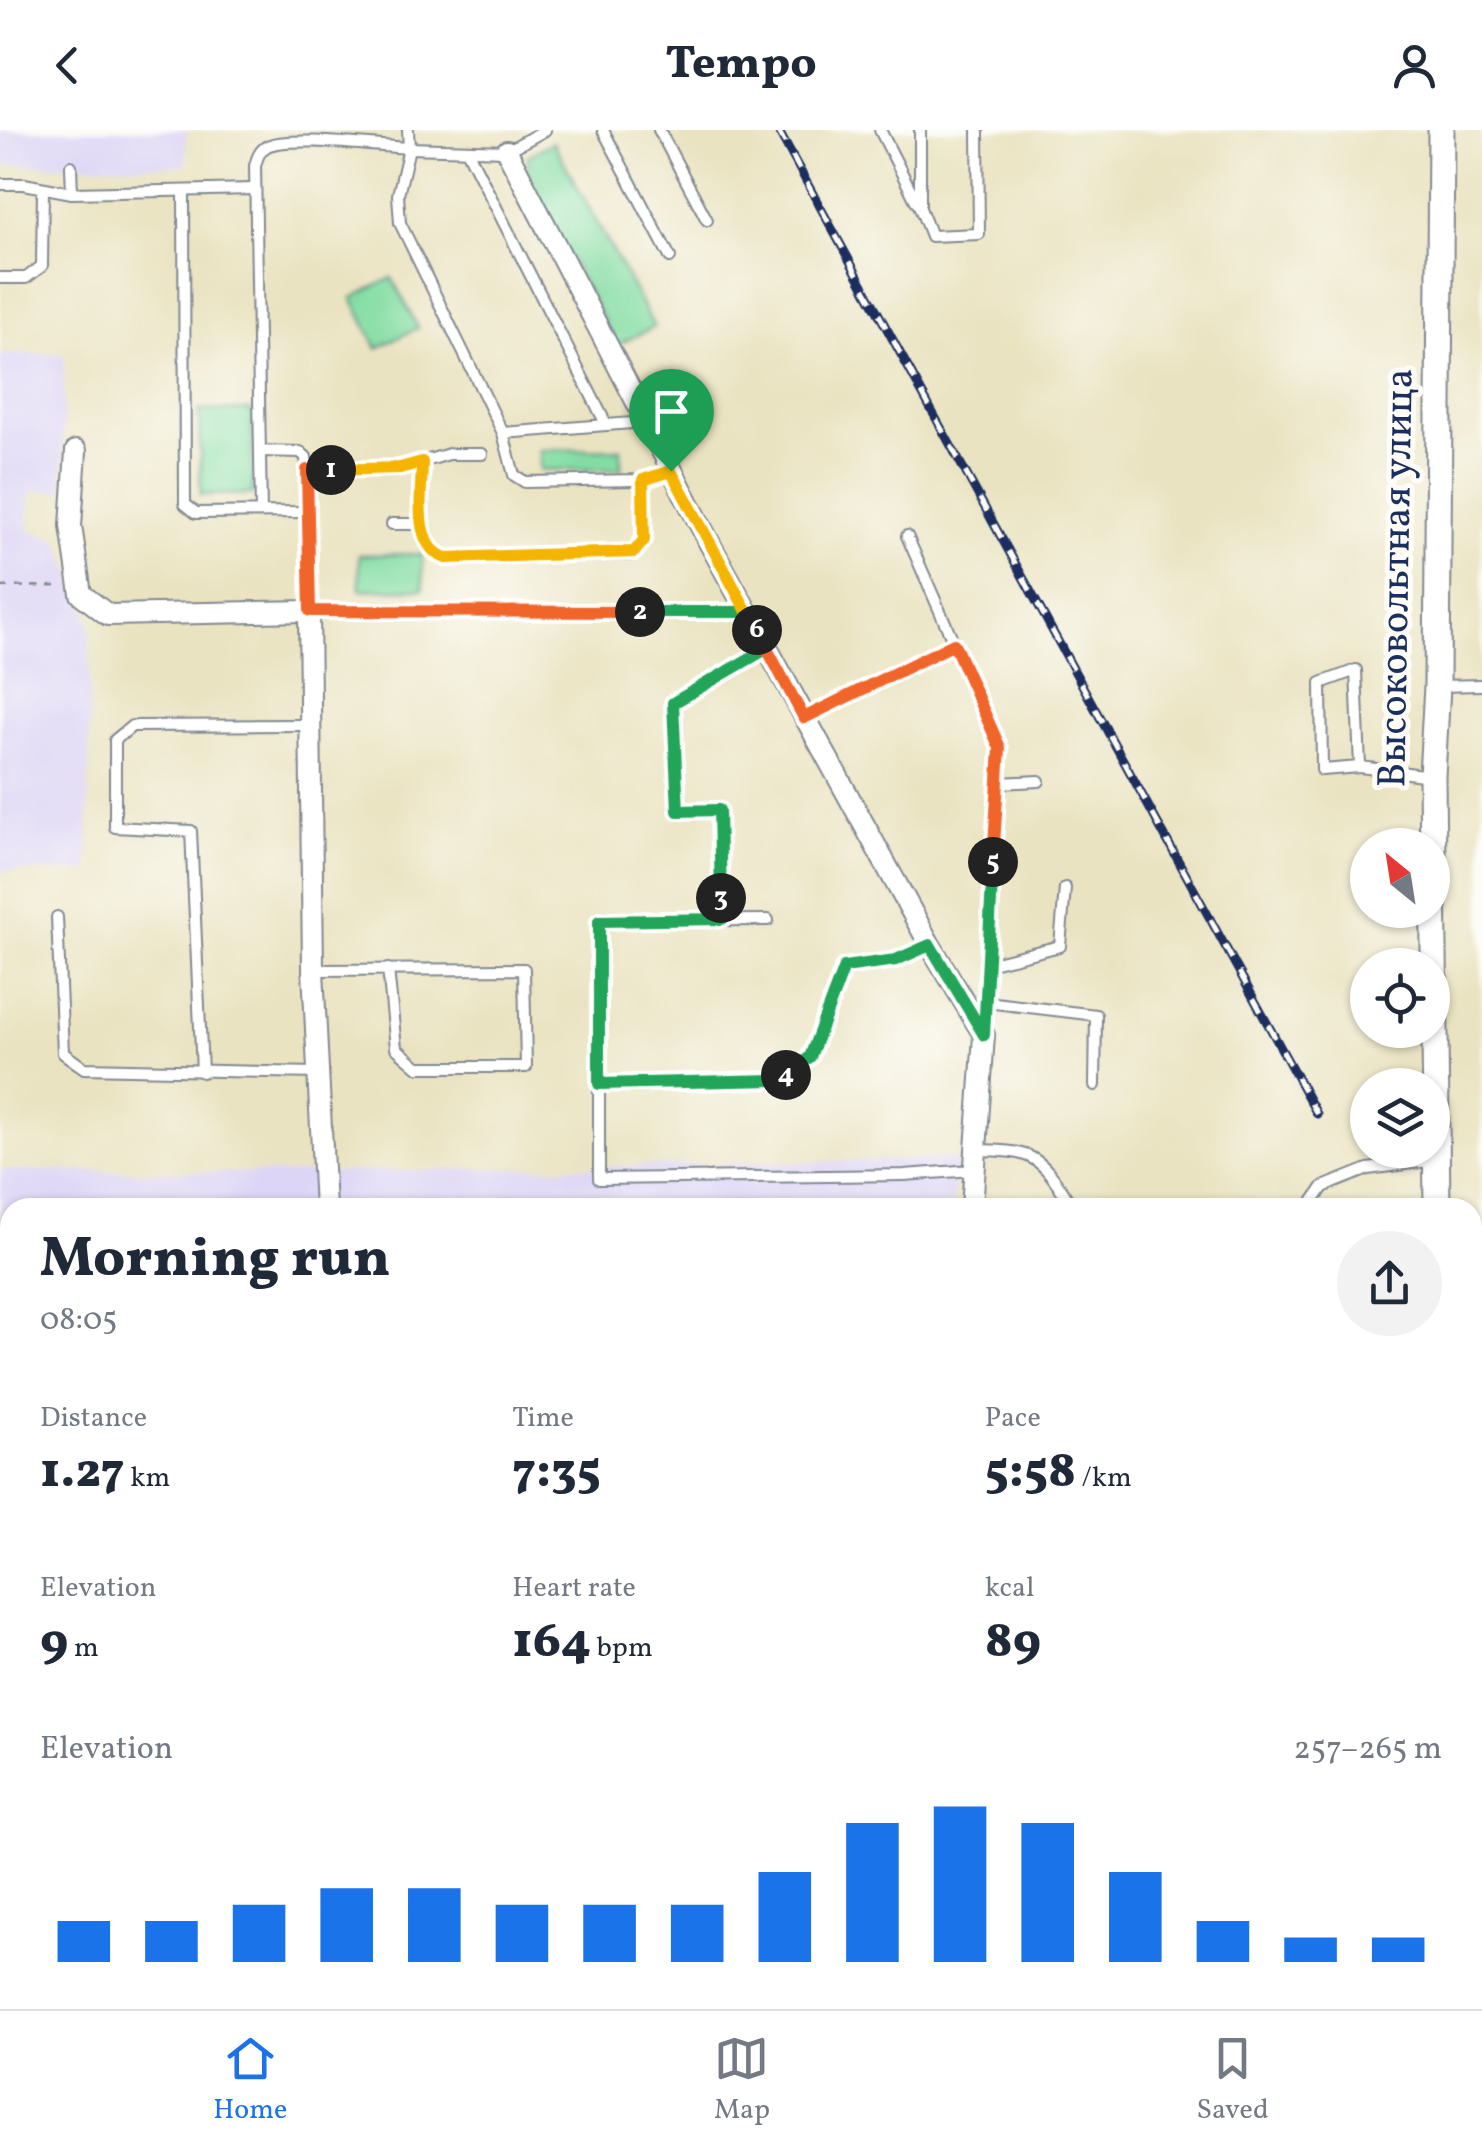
<!DOCTYPE html>
<html lang="en">
<head>
<meta charset="utf-8">
<style>
  :root { --surface:#fff; --page:#f2f2f3; --text:#1f2937; --muted:#747a83; --line:#e0e1e3; --accent:#1a73e8 }
  body { margin:0; font-family:Vollkorn,serif; background:var(--page); color:var(--text); height:100vh; display:flex; flex-direction:column; font-size:38px; white-space:nowrap }
  * { box-sizing:border-box; margin:0 }
  p { font-size:32px; color:var(--muted) }
  .icon { flex:none; width:55px; height:55px; fill:none; stroke:currentColor; stroke-width:2; stroke-linecap:round; stroke-linejoin:round }
  .map { position:relative; flex:1; overflow:hidden }
  .sheet { position:absolute; left:0px; top:1068px; width:1482px; height:812px; display:flex; flex-direction:column; background:var(--surface); border-radius:30px 30px 0 0; box-shadow:0 2px 8px #0004 }
  .sheet>* { flex:none }
  .needle { width:65px; rotate:330deg }
  .tools { position:absolute; left:1350px; top:698px; display:grid; gap:20px }
  .tools a { display:grid; place-items:center; width:100px; height:100px; border-radius:50%; background:var(--surface); box-shadow:0 2px 8px #0004; font-size:50px }
  .pin { position:absolute; display:grid; place-items:center; width:85px; height:85px; color:#fff; margin:-102px -42px; border-radius:50% 50% 50% 0; rotate:-45deg; box-shadow:0 0 10px #0007 }
  .pin .icon { rotate:45deg }
  .km { position:absolute; width:50px; height:50px; margin:-25px; border-radius:50%; background:#222; color:#fff; font-size:28px; line-height:50px; text-align:center }
  .round { display:grid; place-items:center; flex:none; width:105px; height:105px; border-radius:52px; background:var(--page) }
  .summary { display:flex; align-items:center; justify-content:space-between; height:170px; padding:0 40px }
  h1 { font-size:55px; font-weight:800; line-height:75px }
  .stats { display:grid; grid-template-columns:repeat(3,1fr); gap:15px; height:170px; padding:10px 40px }
  .stats div { display:grid; align-content:center }
  .stats b { font-size:50px; font-weight:800 }
  .stats small { font-size:28px; font-weight:400 }
  .stats p { font-size:28px }
  .chart { height:280px; padding:20px 40px }
  .chart p { display:flex; justify-content:space-between }
  .chart svg { width:100%; height:180px; margin-top:10px; stroke:var(--accent); stroke-width:6 }
  header { display:flex; justify-content:space-between; align-items:center; height:130px; padding:0 40px; background:var(--surface); font-size:45px; font-weight:800 }
  .tabs { display:flex; justify-content:space-around; align-items:center; height:140px; border-top:2px solid var(--line); background:var(--surface); font-size:28px; color:var(--muted) }
  .tabs a { display:grid; justify-items:center; gap:5px }
  .tabs .selected { color:var(--accent) }
  .map>svg:first-child { display:block }
  .built { fill:#ddd5f6 }
  .green { fill:#83dda3; stroke:#4f8680; stroke-width:2.5 }
  .lines { fill:none; stroke-linecap:round; stroke-linejoin:round }
  .service-casing { stroke:#828990; stroke-width:14 }
  .minor-casing { stroke:#828990; stroke-width:24 }
  .tertiary-casing { stroke:#828990; stroke-width:29 }
  .secondary-casing { stroke:#828990; stroke-width:31 }
  .path { stroke:#828990; stroke-width:2.5; stroke-dasharray:8 8; stroke-linecap:butt }
  .service { stroke:#fff; stroke-width:10 }
  .minor { stroke:#fff; stroke-width:20 }
  .tertiary { stroke:#fff; stroke-width:25 }
  .secondary { stroke:#fce5cf; stroke-width:28 }
  .rail-casing { stroke:#1b2f5e; stroke-width:9 }
  .rail { stroke:#fdfcf7; stroke-width:5; stroke-dasharray:15; stroke-linecap:butt }
  .split-1-casing { stroke:#fff; stroke-width:20 }
  .split-2-casing { stroke:#fff; stroke-width:20 }
  .split-3-casing { stroke:#fff; stroke-width:20 }
  .split-4-casing { stroke:#fff; stroke-width:20 }
  .split-5-casing { stroke:#fff; stroke-width:20 }
  .split-6-casing { stroke:#fff; stroke-width:20 }
  .split-7-casing { stroke:#fff; stroke-width:20 }
  .split-1 { stroke:#f5b400; stroke-width:12 }
  .split-2 { stroke:#f0652b; stroke-width:12 }
  .split-3 { stroke:#22a559; stroke-width:12 }
  .split-4 { stroke:#22a559; stroke-width:12 }
  .split-5 { stroke:#22a559; stroke-width:12 }
  .split-6 { stroke:#f0652b; stroke-width:12 }
  .split-7 { stroke:#f5b400; stroke-width:12 }
  .labels { text-anchor:middle; dominant-baseline:central; stroke-width:10; stroke-linejoin:round; paint-order:stroke }
  .street-label { font-size:40px; fill:#1b2f5e; stroke:#fdfcf7 }
</style>
</head>
<body>
<header><svg class="icon" aria-label="back" viewBox="0 0 24 24"><path d="M15 5l-7 7 7 7"/></svg>Tempo<svg class="icon" aria-label="person" viewBox="0 0 24 24"><circle cx="12" cy="8" r="4"/><path d="M4 21q1-7 8-7t8 7"/></svg></header>
<div class="map">
<svg width="1482" height="1879" viewBox="0 0 1482 1879">
  <rect width="100%" height="100%" fill="#fdfcf7"/>
  <filter id="ink" filterUnits="userSpaceOnUse"><feTurbulence type="fractalNoise" baseFrequency=".01" numOctaves="2"/><feDisplacementMap in="SourceGraphic" scale="20" xChannelSelector="R" yChannelSelector="G"/><feConvolveMatrix kernelMatrix="1 2 1 2 8 2 1 2 1" color-interpolation-filters="sRGB"/></filter>
  <filter id="wash" filterUnits="userSpaceOnUse"><feTurbulence type="fractalNoise" baseFrequency=".0048" numOctaves="4" result="noise"/><feDisplacementMap in="SourceGraphic" scale="40" xChannelSelector="R" yChannelSelector="G"/><feGaussianBlur stdDeviation="2.25" result="paint"/><feColorMatrix in="noise" values="0 0 0 0 0 0 0 0 0 0 0 0 0 0 0 0 0 1.4 0 .05"/><feComposite in="paint" operator="in"/></filter>
  <g filter="url(#wash)">
    <rect width="100%" height="100%" fill="#eae3c1"/>
    <!-- built -->
    <g class="built">
      <polygon points="0,0 186,0 186,36 0,35"/>
      <polygon points="0,224 64,224 62,362 31,360 28,400 58,410 90,492 88,741 0,741"/>
      <polygon points="957,1029 952,1077 10,1078 10,1273 0,1273 0,1040 286,1043"/>
      <polygon points="1472,1661 1482,1661 1482,1879 1240,1879 1240,1870 1472,1870"/>
      <polygon points="10,1674 10,1870 22,1872 0,1871 0,1677"/>
    </g>
    <!-- green -->
    <g class="green">
      <polygon points="553,12 654,197 617,215 525,47 528,26"/>
      <polygon points="392,148 418,198 377,218 352,168"/>
      <polygon points="252,280 253,364 201,365 199,281"/>
      <polygon points="621,319 621,339 540,340 540,320"/>
      <polygon points="422,424 423,459 360,460 359,425"/>
      <rect x="1473" y="1308" width="9" height="129"/>
    </g>
  </g>
  <g filter="url(#ink)">
    <g class="lines">
      <defs>
        <g id="service">
          <polyline points="408,0 409,18 507,21 545,0"/>
          <polyline points="603,0 670,127"/>
          <polyline points="659,0 707,90"/>
          <polyline points="880,0 917,73"/>
          <polyline points="920,0 920,78 931,106 979,104 978,0"/>
          <polyline points="467,20 606,294"/>
          <polyline points="71,36 72,63 255,59"/>
          <polyline points="0,54 24,54 72,63"/>
          <polyline points="184,61 185,374 196,383 308,382"/>
          <polyline points="0,148 26,148 42,136 43,58"/>
          <polyline points="503,303 514,345 525,352 638,350 671,341"/>
          <polyline points="260,321 300,322 306,327 307,340"/>
          <path d="M482,324h-33l-27,8c0,29 -9,76 16,94l191,-1c24,-12 14,-52 14,-76"/>
          <polyline points="422,332 400,339 307,340 309,481 747,482"/>
          <path d="M261,382l-6,-346c2,-8 4,-15 12,-20 21,-11 115,1 142,2l-11,47 2,28 103,210 142,-11"/>
          <polyline points="392,394 423,394"/>
          <polyline points="907,406 1000,618 984,900"/>
          <polyline points="1438,556 1482,555"/>
          <polyline points="804,588 954,514"/>
          <polyline points="1360,637 1356,540 1321,553 1322,640 1360,637 1431,646"/>
          <polyline points="998,653 1039,651"/>
          <polyline points="57,787 63,923 84,938 318,943"/>
          <polyline points="722,789 719,680 678,681 673,573 766,519"/>
          <polyline points="768,790 599,791 599,1049 904,1045 973,1040"/>
          <polyline points="988,834 1060,816 1065,758"/>
          <polyline points="314,840 524,839 526,937 418,937 396,918 388,839"/>
          <polyline points="986,872 1096,885 1095,955"/>
          <polyline points="202,942 191,701 115,697 115,610 132,596 308,595"/>
          <polyline points="599,954 779,950 810,927 844,837 897,830 929,815"/>
          <path d="M974,1020c56,1 64,2 94,50l-1,8"/>
          <polyline points="1309,1078 1323,1057 1368,1039 1436,1030"/>
          <polyline points="0,1170 10,1170"/>
          <polyline points="0,1204 5,1224 7,1267"/>
          <polyline points="1472,1609 1482,1609"/>
          <polyline points="0,1662 10,1663"/>
          <polyline points="266,1870 266,1873 511,1876 511,1870"/>
          <polyline points="34,1879 36,1876 180,1877 180,1870"/>
          <polyline points="961,1879 961,1870"/>
          <polyline points="1193,1879 1193,1870"/>
        </g>
        <g id="minor">
          <polyline points="507,21 710,414 930,815 984,905 972,1078"/>
          <polyline points="76,321 71,396 81,464 108,485 309,481 313,840 325,1078"/>
        </g>
        <g id="tertiary">
          <polyline points="1437,1078 1432,646 1437,556 1441,0"/>
          <polyline points="1074,1879 1074,1870"/>
        </g>
        <g id="secondary">
          <polyline points="0,1271 10,1270"/>
          <polyline points="1472,1273 1482,1273"/>
          <polyline points="1472,1492 1482,1492"/>
          <polyline points="0,1500 10,1499"/>
        </g>
      </defs>
      <!-- service casing -->
      <use href="#service" class="service-casing"/>
      <!-- minor casing -->
      <use href="#minor" class="minor-casing"/>
      <!-- tertiary casing -->
      <use href="#tertiary" class="tertiary-casing"/>
      <!-- secondary casing -->
      <use href="#secondary" class="secondary-casing"/>
      <!-- path -->
      <g class="path">
        <polyline points="0,457 63,456"/>
        <polyline points="1472,1454 1482,1468"/>
        <polyline points="0,1873 11,1870"/>
      </g>
      <!-- service -->
      <use href="#service" class="service"/>
      <!-- minor -->
      <use href="#minor" class="minor"/>
      <!-- tertiary -->
      <use href="#tertiary" class="tertiary"/>
      <!-- secondary -->
      <use href="#secondary" class="secondary"/>
      <defs>
        <polyline id="rail" points="778,0 1317,984"/>
      </defs>
      <!-- rail casing -->
      <use href="#rail" class="rail-casing"/>
      <!-- rail -->
      <use href="#rail" class="rail"/>
    </g>
  </g>
  <g class="lines" filter="url(#ink)">
    <defs>
      <path id="split-1" d="M331,340l69,-2 22,-6c0,30 -11,84 24,96l188,-6 10,-12 -1,-60 28,-9"/>
      <polyline id="split-2" points="331,340 307,340 310,481 640,482"/>
      <polyline id="split-3" points="640,482 748,482 766,519 673,573 678,681 719,680 721,768"/>
      <polyline id="split-4" points="721,768 722,789 599,791 599,954 779,950 786,945"/>
      <polyline id="split-5" points="786,945 810,927 844,837 896,830 930,815 984,905 993,732"/>
      <polyline id="split-6" points="757,500 804,588 954,514 1000,618 993,732"/>
      <polyline id="split-7" points="671,341 757,500"/>
    </defs>
    <!-- split-1 casing -->
    <use href="#split-1" class="split-1-casing"/>
    <!-- split-2 casing -->
    <use href="#split-2" class="split-2-casing"/>
    <!-- split-3 casing -->
    <use href="#split-3" class="split-3-casing"/>
    <!-- split-4 casing -->
    <use href="#split-4" class="split-4-casing"/>
    <!-- split-5 casing -->
    <use href="#split-5" class="split-5-casing"/>
    <!-- split-6 casing -->
    <use href="#split-6" class="split-6-casing"/>
    <!-- split-7 casing -->
    <use href="#split-7" class="split-7-casing"/>
    <!-- split-1 -->
    <use href="#split-1" class="split-1"/>
    <!-- split-2 -->
    <use href="#split-2" class="split-2"/>
    <!-- split-3 -->
    <use href="#split-3" class="split-3"/>
    <!-- split-4 -->
    <use href="#split-4" class="split-4"/>
    <!-- split-5 -->
    <use href="#split-5" class="split-5"/>
    <!-- split-6 -->
    <use href="#split-6" class="split-6"/>
    <!-- split-7 -->
    <use href="#split-7" class="split-7"/>
  </g>
  <g class="labels">
    <!-- street labels -->
    <g class="street-label">
      <text transform="translate(1398 448) rotate(-89)">Высоковольтная улица</text>
    </g>
  </g>
</svg>
<div class="tools">
<a><svg class="needle" viewBox="-14 -14 28 28"><path d="M0-13l5 13h-10z" fill="#e53935"/><path d="M0 13l5-13h-10z" fill="#747a83"/></svg></a>
<a><svg class="icon" aria-label="locate" viewBox="0 0 24 24"><circle cx="12" cy="12" r="6"/><path d="M12 2v4M12 18v4M2 12h4M18 12h4"/></svg></a>
<a><svg class="icon" aria-label="layers" viewBox="0 0 24 24"><path d="M12 4l9 5-9 5-9-5zM3 14l9 5 9-5"/></svg></a>
</div>
<div class="pin" style="left:671px;top:341px;background:#1e9e55"><svg class="icon" aria-label="arrive" viewBox="0 0 24 24"><path d="M6 21V4h12l-3 4 3 4H6"/></svg></div>
<b class="km" style="left:331px;top:340px">1</b>
<b class="km" style="left:640px;top:482px">2</b>
<b class="km" style="left:721px;top:768px">3</b>
<b class="km" style="left:786px;top:945px">4</b>
<b class="km" style="left:993px;top:732px">5</b>
<b class="km" style="left:757px;top:500px">6</b>
<section class="sheet">
<div class="summary"><div><h1>Morning run</h1><p>08:05</p></div><a class="round"><svg class="icon" aria-label="share" viewBox="0 0 24 24"><path d="M12 15V3M7 8l5-5 5 5M5 13v7h14v-7"/></svg></a></div>
<div class="stats">
<div><p>Distance</p><b>1.27<small> km</small></b></div>
<div><p>Time</p><b>7:35</b></div>
<div><p>Pace</p><b>5:58<small> /km</small></b></div>
</div>
<div class="stats">
<div><p>Elevation</p><b>9<small> m</small></b></div>
<div><p>Heart rate</p><b>164<small> bpm</small></b></div>
<div><p>kcal</p><b>89</b></div>
</div>
<div class="chart"><p><span>Elevation</span>257–265 m</p>
<svg viewBox="0 0 160 44" preserveAspectRatio="none"><path d="M5 44V34M15 44V34M25 44V30M35 44V26M45 44V26M55 44V30M65 44V30M75 44V30M85 44V22M95 44V10M105 44V6M115 44V10M125 44V22M135 44V34M145 44V38M155 44V38"/></svg>
</div>
</section>
</div>
<nav class="tabs">
<a class="selected"><svg class="icon" aria-label="home" viewBox="0 0 24 24"><path d="M3 11l9-7 9 7M6 9v11h12V9"/></svg>Home</a>
<a><svg class="icon" aria-label="map" viewBox="0 0 24 24"><path d="M3 6l6-2 6 2 6-2v14l-6 2-6-2-6 2zM9 4v14M15 6v14"/></svg>Map</a>
<a><svg class="icon" aria-label="saved" viewBox="0 0 24 24"><path d="M7 4h10v16l-5-4-5 4z"/></svg>Saved</a>
</nav>
</body>
</html>
